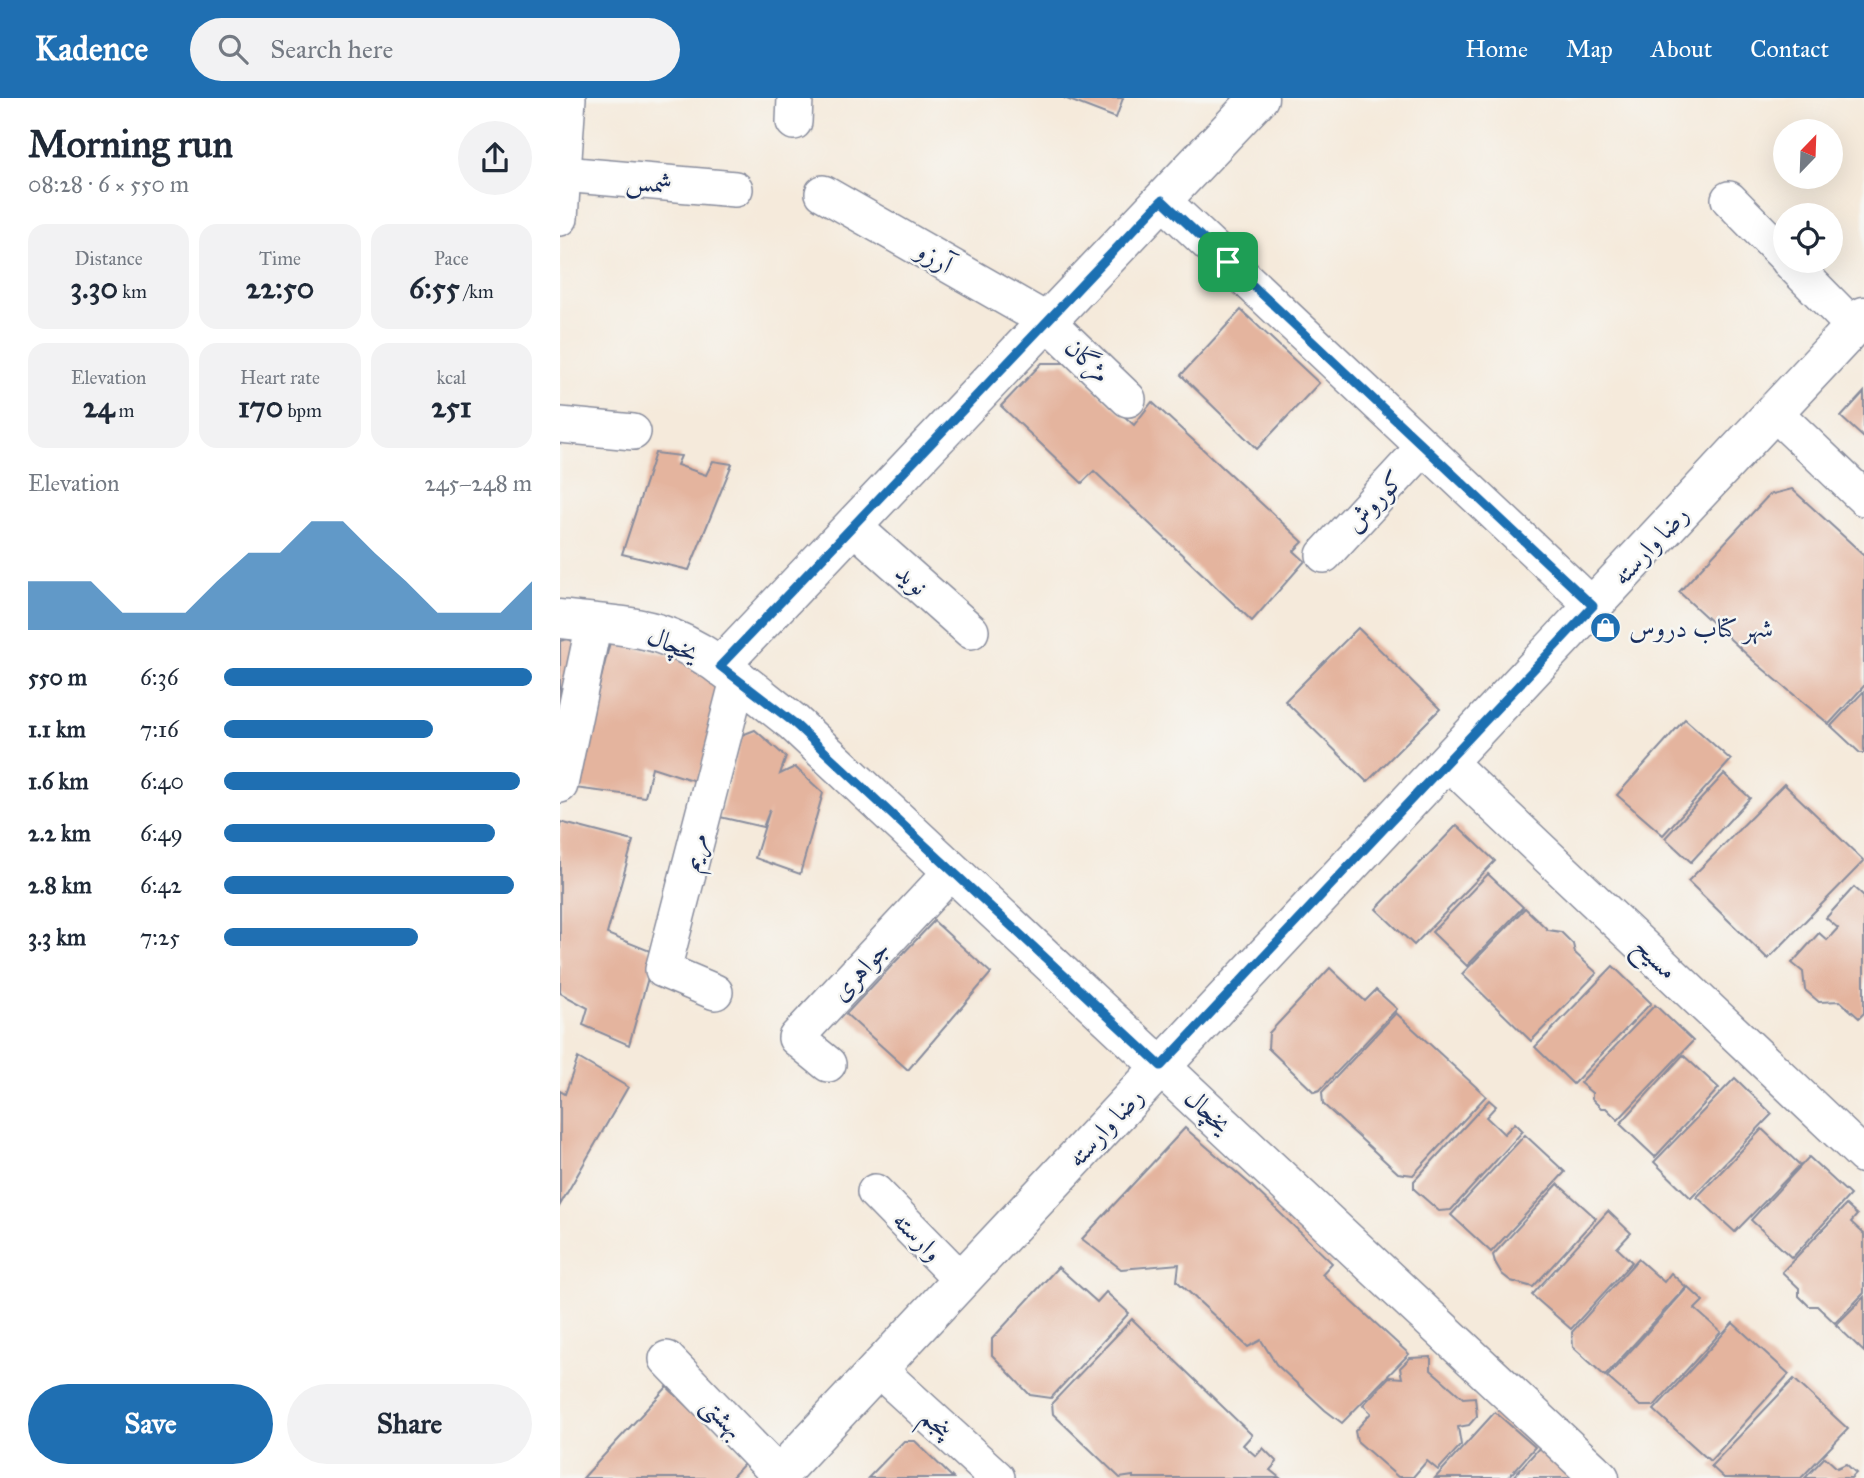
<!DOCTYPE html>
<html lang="en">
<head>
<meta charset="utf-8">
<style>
  :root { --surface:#fff; --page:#f2f2f3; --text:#1f2937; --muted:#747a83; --accent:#1f6fb2 }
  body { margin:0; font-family:"IM FELL Great Primer",Amiri,serif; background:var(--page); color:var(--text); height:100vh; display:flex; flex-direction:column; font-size:26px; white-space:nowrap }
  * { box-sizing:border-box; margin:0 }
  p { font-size:23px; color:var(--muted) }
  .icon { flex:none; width:38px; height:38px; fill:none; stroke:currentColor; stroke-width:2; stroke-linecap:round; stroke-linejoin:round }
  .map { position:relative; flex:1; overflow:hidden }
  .details { display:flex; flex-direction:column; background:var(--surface); width:560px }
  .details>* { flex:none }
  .needle { width:46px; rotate:23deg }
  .tools { position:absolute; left:1213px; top:21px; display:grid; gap:14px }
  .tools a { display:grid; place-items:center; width:70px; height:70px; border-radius:50%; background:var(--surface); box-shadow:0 7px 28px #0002; font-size:35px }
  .pin { position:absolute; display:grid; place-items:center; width:60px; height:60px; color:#fff; margin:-30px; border-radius:14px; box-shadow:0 4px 10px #0006 }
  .round { display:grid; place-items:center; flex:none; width:74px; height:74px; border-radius:37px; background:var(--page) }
  .summary { display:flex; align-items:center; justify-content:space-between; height:119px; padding:0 28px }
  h1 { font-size:38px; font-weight:800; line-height:52px }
  .figures { display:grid; grid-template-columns:repeat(3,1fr); gap:10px; height:119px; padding:7px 28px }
  .figures div { display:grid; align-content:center; border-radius:18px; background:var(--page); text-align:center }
  .figures b { font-size:30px; font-weight:800 }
  .figures small { font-size:19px; font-weight:400 }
  .figures p { font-size:19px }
  .chart { height:196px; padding:14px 28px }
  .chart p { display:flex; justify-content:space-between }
  .chart svg { width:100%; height:126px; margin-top:7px; fill:var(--accent); opacity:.7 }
  .primary-button { display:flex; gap:14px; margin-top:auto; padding:14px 28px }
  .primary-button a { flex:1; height:80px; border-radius:42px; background:var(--accent); color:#fff; font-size:28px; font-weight:800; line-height:80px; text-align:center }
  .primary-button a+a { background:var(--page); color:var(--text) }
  ul { padding:0 28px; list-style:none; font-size:23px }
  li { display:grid; grid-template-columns:112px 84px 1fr; align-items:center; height:52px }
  li i { height:18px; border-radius:9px; background:var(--accent) }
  header { display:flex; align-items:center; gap:42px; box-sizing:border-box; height:98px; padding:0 35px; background:var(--accent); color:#fff }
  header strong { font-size:33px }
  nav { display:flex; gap:38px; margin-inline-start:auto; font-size:24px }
  .search { width:490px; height:63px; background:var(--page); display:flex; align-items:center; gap:18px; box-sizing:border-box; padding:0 24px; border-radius:38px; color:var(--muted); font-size:26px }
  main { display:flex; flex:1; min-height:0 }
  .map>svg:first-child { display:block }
  .building { fill:#e4b49e }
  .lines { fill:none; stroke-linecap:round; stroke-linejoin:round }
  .street-casing { stroke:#888c9c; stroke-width:38 }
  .secondary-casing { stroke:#888c9c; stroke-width:41 }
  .street { stroke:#fff; stroke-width:35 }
  .secondary { stroke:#fff; stroke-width:38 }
  .route-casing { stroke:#fff; stroke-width:14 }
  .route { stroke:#1f6fb2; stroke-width:9 }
  .labels { text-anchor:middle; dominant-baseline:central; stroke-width:5; stroke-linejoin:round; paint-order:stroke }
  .street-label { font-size:26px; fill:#1b2f5e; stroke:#f6f6f2 }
  .poi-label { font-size:26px; fill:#1b2f5e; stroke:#f6f6f2; text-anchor:start }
</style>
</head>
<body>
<header>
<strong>Kadence</strong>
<div class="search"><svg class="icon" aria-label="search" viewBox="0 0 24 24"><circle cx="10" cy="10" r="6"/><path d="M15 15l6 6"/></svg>Search here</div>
<nav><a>Home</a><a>Map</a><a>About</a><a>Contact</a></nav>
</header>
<main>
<section class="details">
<div class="summary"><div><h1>Morning run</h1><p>08:28 · 6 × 550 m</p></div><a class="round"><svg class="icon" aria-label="share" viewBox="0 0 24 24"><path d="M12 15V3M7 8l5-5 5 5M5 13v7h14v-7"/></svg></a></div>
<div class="figures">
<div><p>Distance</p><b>3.30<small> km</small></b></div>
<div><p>Time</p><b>22:50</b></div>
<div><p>Pace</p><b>6:55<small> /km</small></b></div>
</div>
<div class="figures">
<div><p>Elevation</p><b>24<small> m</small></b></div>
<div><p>Heart rate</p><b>170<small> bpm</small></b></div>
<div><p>kcal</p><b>251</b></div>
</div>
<div class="chart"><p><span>Elevation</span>245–248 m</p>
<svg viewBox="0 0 160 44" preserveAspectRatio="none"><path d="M0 44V27L10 27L20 27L30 38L40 38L50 38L60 27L70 17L80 17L90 6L100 6L110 17L120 27L130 38L140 38L150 38L160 27V44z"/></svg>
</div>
<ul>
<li><b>550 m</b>6:36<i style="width:100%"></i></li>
<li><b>1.1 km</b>7:16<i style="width:68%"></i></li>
<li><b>1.6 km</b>6:40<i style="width:96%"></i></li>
<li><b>2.2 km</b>6:49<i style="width:88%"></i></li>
<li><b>2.8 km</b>6:42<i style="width:94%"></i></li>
<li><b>3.3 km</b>7:25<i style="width:63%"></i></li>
</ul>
<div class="primary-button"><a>Save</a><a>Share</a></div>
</section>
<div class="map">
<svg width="1304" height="1380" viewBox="0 0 1304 1380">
  <rect width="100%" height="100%" fill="#f6f6f2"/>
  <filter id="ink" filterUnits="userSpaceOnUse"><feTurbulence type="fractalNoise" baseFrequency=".0143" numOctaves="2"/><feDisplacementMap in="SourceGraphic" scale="14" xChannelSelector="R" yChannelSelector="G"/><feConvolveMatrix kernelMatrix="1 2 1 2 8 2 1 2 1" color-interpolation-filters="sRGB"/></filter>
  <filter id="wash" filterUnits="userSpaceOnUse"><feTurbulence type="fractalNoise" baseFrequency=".00686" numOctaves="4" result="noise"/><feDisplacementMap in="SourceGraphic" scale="28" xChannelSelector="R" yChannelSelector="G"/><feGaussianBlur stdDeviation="1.57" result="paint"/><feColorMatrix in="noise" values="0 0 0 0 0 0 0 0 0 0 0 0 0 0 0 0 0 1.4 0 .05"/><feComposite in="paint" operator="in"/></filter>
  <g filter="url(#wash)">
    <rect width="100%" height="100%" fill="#f5eadb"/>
    <g id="blocks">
      <!-- building -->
      <g class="building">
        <polygon points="504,0 563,0 556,20"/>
        <polygon points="681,212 759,285 697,351 621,277"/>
        <polygon points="482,265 505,265 574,327 592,304 743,444 734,453 745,463 692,523 534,373 522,385 441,308"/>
        <polygon points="1304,294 1304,340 1281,319"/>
        <polygon points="95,355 121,358 117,367 146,377 153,363 172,366 129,472 62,456"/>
        <polygon points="1232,391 1304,457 1304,588 1269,626 1196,565 1119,494 1209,397"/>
        <polygon points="798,530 880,611 807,684 725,603"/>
        <polygon points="8,541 16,544 0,625 0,543"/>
        <polygon points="50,544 119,559 164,593 138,684 92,669 85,699 14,690"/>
        <polygon points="1304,593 1304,655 1300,655 1271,628"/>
        <polygon points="1125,621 1171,662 1103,737 1057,697"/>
        <polygon points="195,632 226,659 220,676 235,669 263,695 240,776 195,760 210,711 203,729 160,719 182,637"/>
        <polygon points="1164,676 1190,700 1131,764 1105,740"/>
        <polygon points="1224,686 1304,763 1208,861 1128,783"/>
        <polygon points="0,724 73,743 47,836 95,855 69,947 23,927 28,910 0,895"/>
        <polygon points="897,727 935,763 854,847 816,811"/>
        <polygon points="928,776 963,809 907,868 872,834"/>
        <polygon points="1294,789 1304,798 1304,915 1299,920 1280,903 1259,904 1245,892 1243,874 1232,865 1259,835 1267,842 1278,830 1266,820"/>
        <polygon points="965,810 988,832 1001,834 1013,846 1015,855 1037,875 971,943 902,876"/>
        <polygon points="374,823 431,875 348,972 286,916"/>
        <polygon points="1053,868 1091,905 1013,986 975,949"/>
        <polygon points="770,870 805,903 816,892 837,911 760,992 754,994 708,950 709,935"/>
        <polygon points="1095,907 1133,943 1058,1022 1046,1010 1041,1010 1032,1001 1032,995 1020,985"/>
        <polygon points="836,915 926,998 853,1077 838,1075 763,1006 762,994"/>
        <polygon points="1123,957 1159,990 1095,1059 1060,1026"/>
        <polygon points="18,960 68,989 0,1107 0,993 5,996"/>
        <polygon points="1175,980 1212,1016 1131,1100 1094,1064"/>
        <polygon points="929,1002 936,1008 926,1019 944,1036 955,1025 963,1033 891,1112 879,1113 854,1091 854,1083"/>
        <polygon points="625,1030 691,1087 772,1165 762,1176 849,1256 782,1325 765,1312 716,1266 701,1242 688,1249 617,1183 619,1166 561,1171 522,1141"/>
        <polygon points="1202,1031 1240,1067 1175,1134 1137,1099"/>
        <polygon points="965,1037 1005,1074 931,1154 891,1117"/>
        <polygon points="1249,1059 1290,1097 1232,1160 1191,1122"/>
        <polygon points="998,1086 1036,1120 973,1189 951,1183 942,1176 935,1164 933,1157"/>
        <polygon points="1286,1107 1297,1117 1291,1124 1304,1136 1304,1195 1275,1225 1257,1208 1249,1208 1239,1198 1239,1190 1222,1174"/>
        <polygon points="1048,1113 1071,1135 1057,1150 1072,1164 1011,1231 972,1197"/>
        <polygon points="1078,1161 1104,1184 1111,1175 1126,1189 1045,1278 1013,1249 1012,1234"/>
        <polygon points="498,1169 537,1204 546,1194 569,1215 491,1300 470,1297 432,1257 432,1241"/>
        <polygon points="1128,1189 1143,1203 1135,1211 1161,1234 1094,1308 1080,1308 1047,1279"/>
        <polygon points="1304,1199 1304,1254 1276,1227"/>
        <polygon points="572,1221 692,1337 683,1347 696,1358 703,1350 717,1364 710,1372 720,1380 573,1380 573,1378 560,1380 493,1316 492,1305"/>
        <polygon points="1173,1225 1229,1276 1150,1363 1094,1312"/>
        <polygon points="871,1259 871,1272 903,1300 915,1299 917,1318 909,1327 898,1329 901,1347 878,1372 867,1363 853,1379 838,1379 797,1343 795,1333 811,1315 803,1307 829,1279 842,1280 840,1270 850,1260"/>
        <polygon points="1234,1281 1288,1331 1241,1380 1164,1380 1151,1368"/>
        <polygon points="107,1289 187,1363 171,1380 23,1380"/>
        <polygon points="935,1314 975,1349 948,1380 875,1380"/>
        <polygon points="344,1343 355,1343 393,1380 308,1380"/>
        <polygon points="981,1348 1015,1380 952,1380"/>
        <polygon points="1265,1359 1277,1370 1286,1366 1296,1375 1291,1380 1245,1380"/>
      </g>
    </g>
  </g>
  <g filter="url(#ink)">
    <use href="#blocks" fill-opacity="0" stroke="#888c9c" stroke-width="2"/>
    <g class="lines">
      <defs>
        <g id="street">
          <polyline points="234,24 235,0"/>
          <polyline points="3,76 175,91"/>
          <polyline points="263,95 487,223 568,301"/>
          <polyline points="1169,101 1225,158"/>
          <polyline points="602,102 1033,508"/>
          <polyline points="0,120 8,0"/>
          <polyline points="1229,163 1294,229"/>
          <polyline points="1214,314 1304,400"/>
          <polyline points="0,327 73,334"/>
          <polyline points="293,428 411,533"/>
          <polyline points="764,457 864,349"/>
          <polyline points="887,663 1304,1058"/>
          <polyline points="0,687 34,525"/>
          <polyline points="155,894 103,872 178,582"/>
          <polyline points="268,966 236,940 392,773"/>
          <polyline points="315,1094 401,1182"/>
          <polyline points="107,1261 219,1377"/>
          <polyline points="318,1271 437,1380"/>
        </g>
        <g id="secondary">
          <path d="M0,521c32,4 66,5 97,14 51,16 94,57 136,89l807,756"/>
          <polyline points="160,568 699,0"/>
          <polyline points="216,1380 1304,218"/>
        </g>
      </defs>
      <!-- street casing -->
      <use href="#street" class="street-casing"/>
      <!-- secondary casing -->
      <use href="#secondary" class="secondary-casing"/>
      <!-- street -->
      <use href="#street" class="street"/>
      <!-- secondary -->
      <use href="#secondary" class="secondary"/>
    </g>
  </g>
  <g class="lines" filter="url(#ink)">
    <defs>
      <polygon id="route" points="602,102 1033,508 601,968 233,624 160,568"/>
    </defs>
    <!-- route casing -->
    <use href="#route" class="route-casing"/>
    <!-- route -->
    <use href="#route" class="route"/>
  </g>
  <!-- icons -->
  <defs>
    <symbol id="shop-disc" viewBox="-11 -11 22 22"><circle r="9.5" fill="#1f6fb2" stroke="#f6f6f2"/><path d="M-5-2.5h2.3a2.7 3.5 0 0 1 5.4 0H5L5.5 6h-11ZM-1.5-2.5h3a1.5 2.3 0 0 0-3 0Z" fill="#fff"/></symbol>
  </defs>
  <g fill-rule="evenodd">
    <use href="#shop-disc" x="1028" y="512" width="35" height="35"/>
  </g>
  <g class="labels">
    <!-- street labels -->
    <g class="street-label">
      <text transform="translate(89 84) rotate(5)">شمس</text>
      <text transform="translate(375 159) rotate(30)">آرزو</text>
      <text transform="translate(528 262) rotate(44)">مژگان</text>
      <text transform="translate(814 403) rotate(-47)">کوروش</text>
      <text transform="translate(1090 447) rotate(-47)">رضا وارسته</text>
      <text transform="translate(352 481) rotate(42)">نوید</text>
      <text transform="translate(113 546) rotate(23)">یخچال</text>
      <text transform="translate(134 754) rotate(-76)">مریم</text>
      <text transform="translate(1096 860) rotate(44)">مسیح</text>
      <text transform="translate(300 872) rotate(-47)">جواهری</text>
      <text transform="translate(648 1013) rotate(43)">یخچال</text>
      <text transform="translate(545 1029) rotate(-47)">رضا وارسته</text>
      <text transform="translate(358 1138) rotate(46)">وارسته</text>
      <text transform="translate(163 1319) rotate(46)">بهشتی</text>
      <text transform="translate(377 1325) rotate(43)">پنجم</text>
    </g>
    <!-- poi labels -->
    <g class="poi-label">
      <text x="1069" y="530">شهر کتاب دروس</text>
    </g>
  </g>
</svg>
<div class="tools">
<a><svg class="needle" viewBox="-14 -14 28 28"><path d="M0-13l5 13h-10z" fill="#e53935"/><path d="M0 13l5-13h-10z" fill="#747a83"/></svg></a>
<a><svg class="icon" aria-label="locate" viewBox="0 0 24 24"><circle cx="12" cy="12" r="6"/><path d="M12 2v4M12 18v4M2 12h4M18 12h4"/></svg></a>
</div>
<div class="pin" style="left:668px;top:164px;background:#1e9e55"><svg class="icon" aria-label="arrive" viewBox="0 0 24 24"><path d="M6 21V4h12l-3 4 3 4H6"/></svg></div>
</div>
</main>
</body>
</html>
